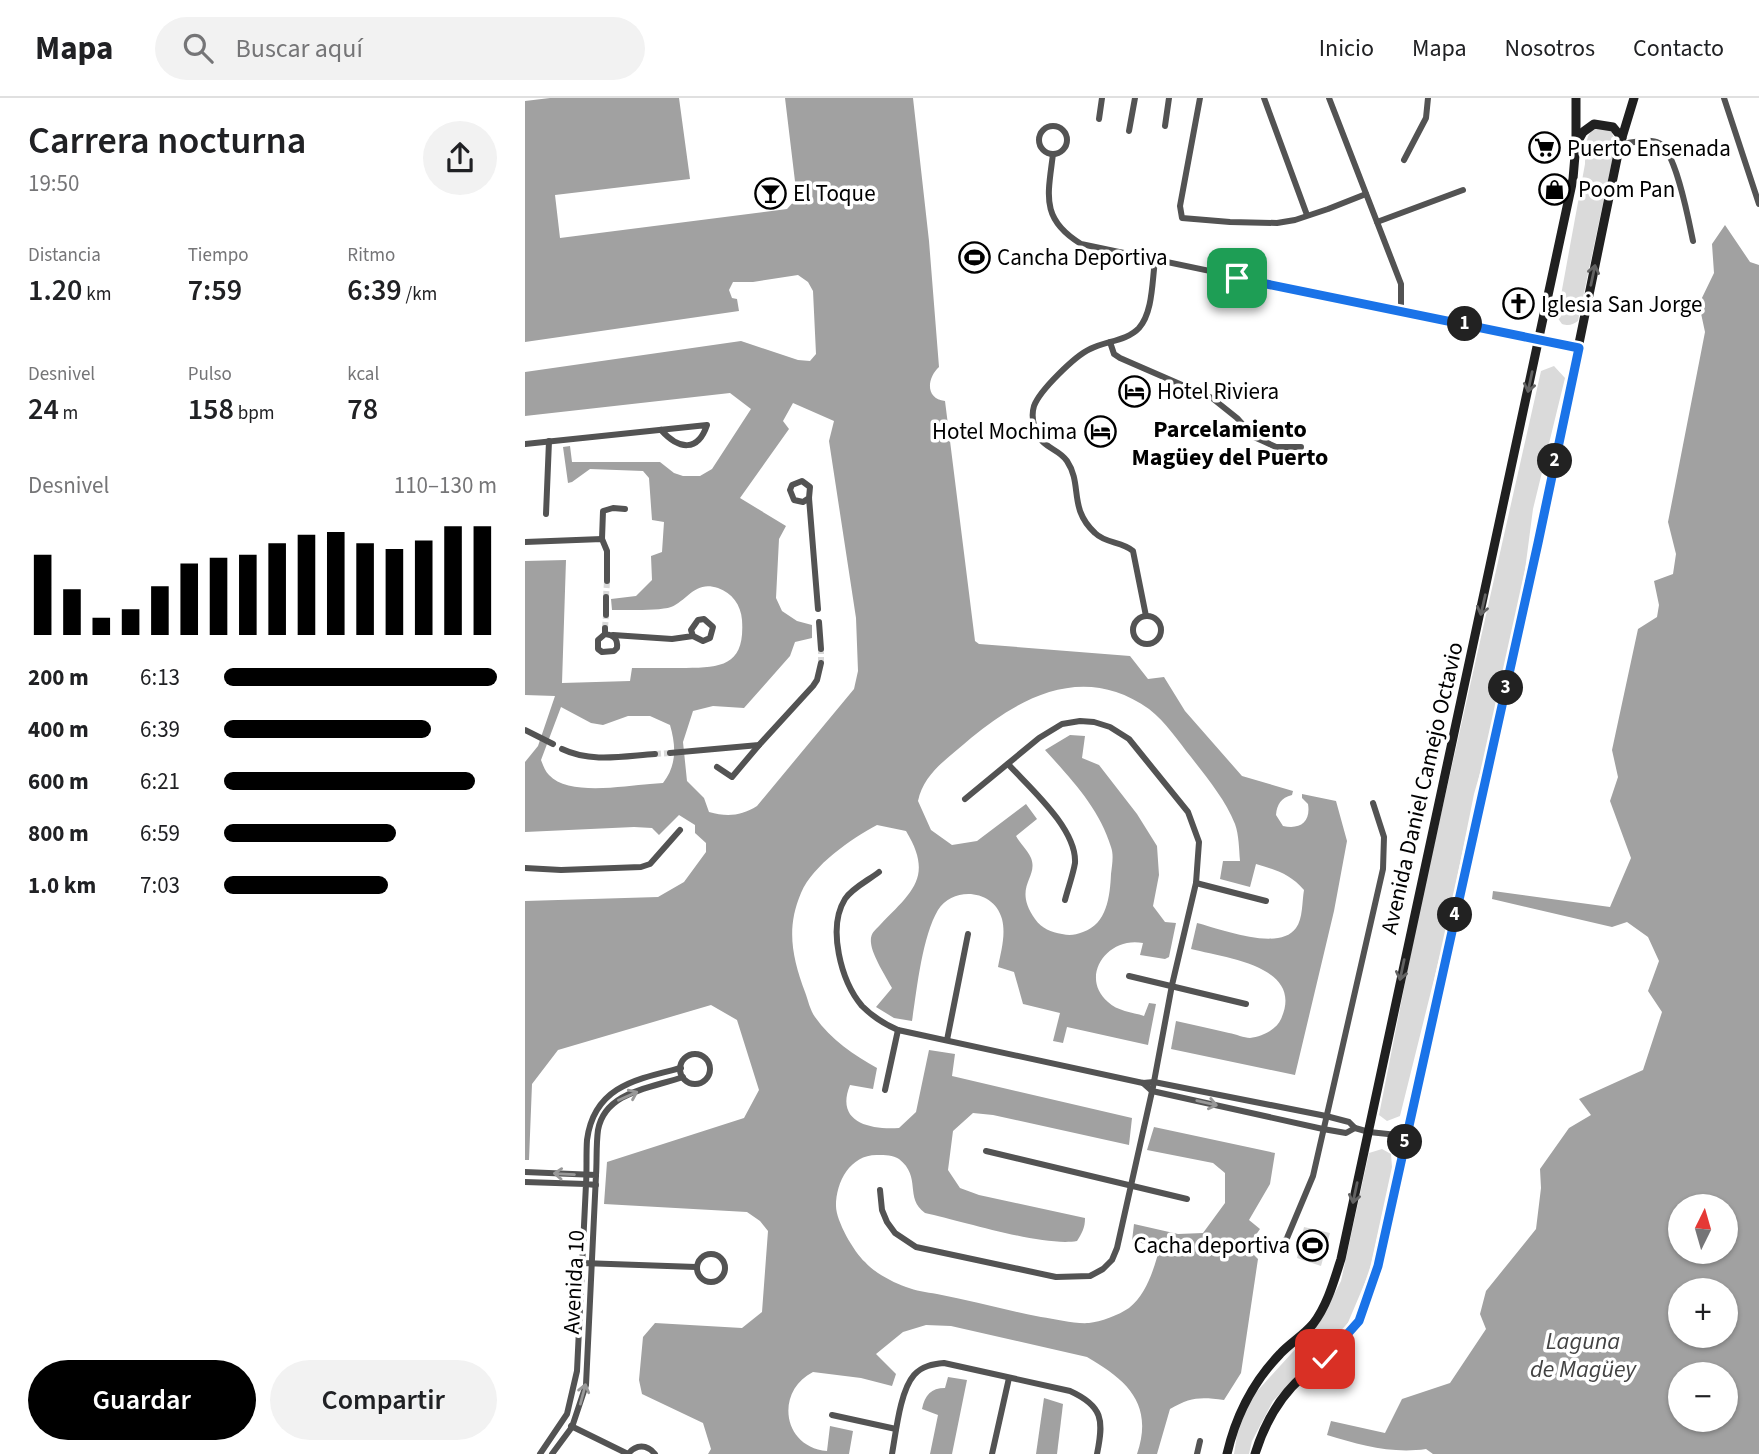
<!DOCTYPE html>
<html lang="es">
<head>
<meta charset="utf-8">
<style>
  :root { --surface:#fff; --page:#f2f2f2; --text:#202124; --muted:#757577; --line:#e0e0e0; --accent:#000 }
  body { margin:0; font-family:"Source Sans 3",sans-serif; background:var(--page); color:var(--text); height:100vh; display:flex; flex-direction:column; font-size:26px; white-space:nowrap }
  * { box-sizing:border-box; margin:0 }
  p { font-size:23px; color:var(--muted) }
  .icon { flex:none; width:38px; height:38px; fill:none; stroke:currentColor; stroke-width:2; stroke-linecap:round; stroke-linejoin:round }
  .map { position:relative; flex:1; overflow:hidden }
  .side { display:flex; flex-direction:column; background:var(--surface); width:525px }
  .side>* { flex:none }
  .needle { width:46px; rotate:5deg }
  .buttons { position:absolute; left:1143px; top:1096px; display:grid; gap:14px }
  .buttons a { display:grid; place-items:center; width:70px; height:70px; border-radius:50%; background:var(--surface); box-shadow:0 2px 5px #0004; font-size:35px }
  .pin { position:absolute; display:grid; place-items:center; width:60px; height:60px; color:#fff; margin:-30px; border-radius:14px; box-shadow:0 4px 10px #0006 }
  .km { position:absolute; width:35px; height:35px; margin:-18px; border-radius:50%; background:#222; color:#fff; font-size:19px; line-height:35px; text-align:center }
  .round { display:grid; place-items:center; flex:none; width:74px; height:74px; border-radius:37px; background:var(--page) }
  .overview { display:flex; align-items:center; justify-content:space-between; height:119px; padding:0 28px }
  h1 { font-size:38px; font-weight:600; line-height:52px }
  .metrics { display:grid; grid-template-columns:repeat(3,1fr); gap:10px; height:119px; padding:7px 28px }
  .metrics div { display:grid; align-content:center }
  .metrics b { font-size:30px; font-weight:600 }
  .metrics small { font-size:19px; font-weight:400 }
  .metrics p { font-size:19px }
  .chart { height:196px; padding:14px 28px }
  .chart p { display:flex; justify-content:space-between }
  .chart svg { width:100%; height:126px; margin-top:7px; stroke:var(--accent); stroke-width:6 }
  .action { display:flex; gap:14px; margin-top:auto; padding:14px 28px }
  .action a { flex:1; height:80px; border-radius:42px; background:var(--accent); color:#fff; font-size:28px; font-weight:600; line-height:80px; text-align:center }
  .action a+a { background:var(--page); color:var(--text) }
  ul { padding:0 28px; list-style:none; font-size:23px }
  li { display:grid; grid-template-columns:112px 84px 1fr; align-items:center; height:52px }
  li i { height:18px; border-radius:9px; background:var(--accent) }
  header { display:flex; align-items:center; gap:42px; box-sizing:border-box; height:98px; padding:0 35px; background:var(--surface); border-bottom:2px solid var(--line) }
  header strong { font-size:33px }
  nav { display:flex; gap:38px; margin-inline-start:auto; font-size:24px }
  .search { width:490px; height:63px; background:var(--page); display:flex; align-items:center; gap:18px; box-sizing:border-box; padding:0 24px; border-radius:38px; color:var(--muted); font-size:26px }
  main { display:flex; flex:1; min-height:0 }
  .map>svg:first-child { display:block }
  .green { fill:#dadada }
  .water { fill:#a1a1a1; fill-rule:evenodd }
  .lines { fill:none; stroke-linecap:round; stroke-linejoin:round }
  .street-tunnel { stroke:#d9d9d9; stroke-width:6; stroke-dasharray:6 3; stroke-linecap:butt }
  .street { stroke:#535353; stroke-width:6 }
  .secondary { stroke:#202020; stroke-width:9 }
  .oneway { stroke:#636363 }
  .oneway2 { stroke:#989898 }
  .route-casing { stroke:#fff; stroke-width:14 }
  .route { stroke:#1a73e8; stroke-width:9 }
  .labels { text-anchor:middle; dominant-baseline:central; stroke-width:7; stroke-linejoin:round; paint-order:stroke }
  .poi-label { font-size:23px; fill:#000; stroke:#fff; text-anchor:start }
  .street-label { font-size:23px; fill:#000; stroke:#fff }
  .neighbourhood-label { font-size:24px; font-weight:bold; fill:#000; stroke:#fff }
  .water-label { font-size:24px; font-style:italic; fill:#424242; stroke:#fff }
</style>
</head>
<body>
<header>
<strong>Mapa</strong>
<div class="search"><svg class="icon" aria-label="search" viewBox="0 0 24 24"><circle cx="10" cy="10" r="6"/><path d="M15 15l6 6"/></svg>Buscar aquí</div>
<nav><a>Inicio</a><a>Mapa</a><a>Nosotros</a><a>Contacto</a></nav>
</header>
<main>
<section class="side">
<div class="overview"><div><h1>Carrera nocturna</h1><p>19:50</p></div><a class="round"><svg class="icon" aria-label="share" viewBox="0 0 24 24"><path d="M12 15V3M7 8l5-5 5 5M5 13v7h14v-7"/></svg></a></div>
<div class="metrics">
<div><p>Distancia</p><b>1.20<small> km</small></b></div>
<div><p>Tiempo</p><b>7:59</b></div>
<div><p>Ritmo</p><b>6:39<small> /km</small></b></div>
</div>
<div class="metrics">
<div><p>Desnivel</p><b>24<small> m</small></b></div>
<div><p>Pulso</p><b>158<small> bpm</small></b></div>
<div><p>kcal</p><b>78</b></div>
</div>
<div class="chart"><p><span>Desnivel</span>110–130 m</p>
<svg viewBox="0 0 160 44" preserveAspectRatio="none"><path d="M5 44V16M15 44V28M25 44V38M35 44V35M45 44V27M55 44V19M65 44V17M75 44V16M85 44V12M95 44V9M105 44V8M115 44V12M125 44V14M135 44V11M145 44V6M155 44V6"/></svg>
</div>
<ul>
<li><b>200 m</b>6:13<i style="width:100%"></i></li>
<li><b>400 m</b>6:39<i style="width:76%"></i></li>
<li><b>600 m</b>6:21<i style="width:92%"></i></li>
<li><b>800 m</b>6:59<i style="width:63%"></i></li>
<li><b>1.0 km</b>7:03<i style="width:60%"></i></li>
</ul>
<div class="action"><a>Guardar</a><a>Compartir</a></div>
</section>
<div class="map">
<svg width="1234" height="1356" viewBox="0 0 1234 1356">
  <rect width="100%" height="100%" fill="#fff"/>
  <!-- green -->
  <g class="green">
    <path d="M1071,28l14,3 6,13 -38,179c-6,4 -9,5 -16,3l-5,-7 28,-153c1,-14 -1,-29 11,-38z"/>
    <polygon points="1029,268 1040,280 1008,411 1000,472 970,623 949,696 923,825 875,1018 862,1023 854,1017 894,814 1016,273"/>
    <polygon points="857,1051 866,1056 867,1069 844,1175 822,1227 748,1303 727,1343 724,1356 709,1356 712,1337 725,1301 795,1224 816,1183 844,1055"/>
    <polygon points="779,1129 805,1135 796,1168 772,1160"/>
  </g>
  <!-- water -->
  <g class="water">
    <path d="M25,0h129l11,81 -135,16 5,43 227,-29 10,-11 -12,-100h128l16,143 10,126c-12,11 -14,32 6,34l30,240 4,3 151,12 18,23 16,-2 21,34 57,65 51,15 -1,4c-11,3 -15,9 -16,20l7,11c17,4 28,-4 25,-22l-6,-6v-4l34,7 11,40 -13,70 -39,164 -124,-26 5,-28c18,4 36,8 53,12 7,1 15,5 21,5 12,-1 27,-9 31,-19 24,-53 -55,-61 -90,-70l6,-26c24,6 82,29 99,5 7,-9 6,-27 8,-38 -14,-16 -28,-20 -48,-26l-6,23 -30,-8 3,-18h17c-1,-12 -1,-26 -5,-37 -10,-25 -28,-46 -44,-67 -13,-16 -25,-35 -42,-48 -63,-45 -125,-15 -178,29 -21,19 -47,34 -53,63l13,29 21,15 25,-4 49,-37 11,15 -21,17c4,7 12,15 15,22 8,20 -19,28 4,61 7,10 16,13 27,15 8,2 13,1 21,-2 24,-8 27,-36 28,-58 1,-9 3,-19 0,-27 -12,-39 -39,-67 -66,-97l25,-15 15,1 -3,22 17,7 38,49 20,32 2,29 -6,31 12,16 11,1 -7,34 -4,2 -25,-4 3,-12c-36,-7 -64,34 -35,59 9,9 24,10 36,14l5,-13 7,1 -8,41 -81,-18 -4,16 -10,-2 7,-28 -37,-9 -9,-32 -16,-5c3,-16 8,-32 4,-48 -8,-30 -49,-33 -64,-9 -16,27 -21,79 -26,111l-18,-3 -18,-11 16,-19c-6,-11 -20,-33 -21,-45 -1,-9 3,-12 9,-18 32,-33 54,-48 26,-94l-29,-6c-26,14 -64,40 -76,68 -15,35 -9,64 4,99 3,8 5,18 10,25 16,23 39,38 62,51l-4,21 -23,-4c-15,37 19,45 49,43l17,-16 13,-62 26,4 -3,22 180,42 -3,27 -136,-30 -20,-2 -20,18 -5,39 12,18 19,7 106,23c0,10 -3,15 -8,23 -34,6 -115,-20 -152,-28 -21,-15 -3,-36 -26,-54 -6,-4 -14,-4 -21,-4 -27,-1 -42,26 -42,51 0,15 18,46 29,56 10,11 27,20 41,25 10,4 20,5 31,7 35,7 69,16 104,23 15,2 33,7 48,6 11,-1 30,-8 40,-15 18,-14 25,-40 31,-61l-28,-6 2,-17 44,10 25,-1 22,-30v-30l-12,-10 -66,-13 7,-23 121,26 -5,31 -21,36 11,9 -7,10v15l5,5 -17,114 -17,27c-24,-3 -33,-3 -54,9l-13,45h-20c17,-50 -10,-74 -50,-97l-136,-31 -25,-1 -23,7 -27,22 20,20 -4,12 -31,-8 -48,-6c-38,19 -31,75 14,79l3,-25 23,5 -4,23h-141l3,-5 -8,-26 -61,-29 -3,-14 4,-43 12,-14 87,5 20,-16 6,-81 -8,-10 -13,-9 -143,-8 3,-42 137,-44 15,-28 -22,-70 -26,-15 -153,45 -26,34 -3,76h-4v-259l133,-4 26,-15 22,-30v-9l-11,-10v-8l-16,-10 -20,20 -7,-7 -18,-1 -109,5v-70l13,-16 17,-50 -30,-1v-134l41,-1 -4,123 68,-2 2,-13c18,0 36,0 54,0 38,0 59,-4 56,-48 -1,-15 -10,-27 -24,-32 -23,-8 -30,12 -47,19 -11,4 -46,3 -59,3l-1,-11 25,-3 16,-16 -1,-24 11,-4 2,-30 -12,-2 -3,-42 -6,-7 -53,-2 -18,13 -4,1 -5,-36 7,-1 2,16h88l14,11 9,3h17l12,-7 39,-60 -21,-16 -205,23v-44l216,-31 57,19 12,1 6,-7 -3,-63 -5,-9 -10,-7 -45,7h-20l-4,8 3,8 5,1 2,12 -214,31v-241zM268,305l41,18 -5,20 27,177 2,53 -4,18 -97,117c-16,10 -30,11 -48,6l-5,-14 -17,-17 -4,-39 10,-31 20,-5 31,2 46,-52 5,-14 17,-4v-13l-15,-4 -15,-10 -6,-13 3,-59 7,-13 -46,-28 49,-69 -6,-8zM36,609l30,16 12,2 25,-9h22l20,9c6,21 7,40 -7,58l-13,1c-27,2 -82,12 -101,-9 -4,-4 -6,-10 -8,-15z"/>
    <path d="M1200,127l25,37 9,3v1189h-326l-7,-5c-34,5 -66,-4 -99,-14l4,-14 54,12 17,-34 48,-16 36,-54 -6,-15 6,-23 50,-62 5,-41 -1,-19 29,-41 22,-13 -12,-16 64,-29 19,-58 -14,-21 11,-30 -11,-24 -21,-15 -15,5 -120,-28 1,-8 117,16 21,-49 -21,-57 8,-24 -6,-27 26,-121 19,-12 2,-12 -5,-24 19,-7 3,-20 -8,-32 37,-190 -6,-28 15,-31 -2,-29zM1155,1108h45v45h-45zM1155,1192h45v45h-45zM1155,1276h45v45h-45z"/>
    <path d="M423,1279l19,3 -15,74h-22l8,-39 -16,-6c3,-14 9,-21 23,-21z"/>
    <polygon points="519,1300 538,1306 532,1356 511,1356"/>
  </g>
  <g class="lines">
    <!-- street-tunnel -->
    <g class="street-tunnel">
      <polyline points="81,499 82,483"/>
      <polyline points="80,530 81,517"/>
      <polyline points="296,565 296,551"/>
      <polyline points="130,656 145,655"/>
    </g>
    <!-- street -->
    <g class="street">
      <polyline points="675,0 655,108 657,120 705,124 752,125 770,122 803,111 841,96"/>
      <polyline points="739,0 782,117"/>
      <polyline points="804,0 876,186 876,213"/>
      <polyline points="1199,0 1234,106"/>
      <polyline points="574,21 577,0"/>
      <circle cx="528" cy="42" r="14"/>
      <polyline points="640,28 644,0"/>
      <polyline points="604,33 610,0"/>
      <path d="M1095,46c11,-1 30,-6 39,-1 17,8 30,79 34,98"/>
      <path d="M528,56c-5,41 -13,65 28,90l497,104"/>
      <polyline points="879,62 901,20 903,0"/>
      <polyline points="852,124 938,92"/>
      <polyline points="585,244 589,256 595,260 687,300 712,320 729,339 738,343 751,349 776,349"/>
      <path d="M0,346l182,-19c-9,27 -28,25 -46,5"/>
      <polyline points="284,400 278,404 269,402 265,392 267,387 277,383 285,389 284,400 293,511"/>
      <polyline points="21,416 24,343"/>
      <polyline points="77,441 78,413 88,410 100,411"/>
      <polyline points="0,444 77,441 82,453 82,483"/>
      <polyline points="81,517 81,499"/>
      <circle cx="622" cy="532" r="14"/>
      <path d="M621,518l-13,-65c-11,-10 -27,-7 -38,-18 -27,-25 -12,-48 -28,-72 -7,-11 -22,-13 -28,-24 -5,-9 -8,-21 -5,-31 6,-16 41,-50 56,-57 15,-8 37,-8 49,-21 14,-16 13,-47 16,-67"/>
      <polyline points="294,524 296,551"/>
      <path d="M80,536c9,1 13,5 12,14l-3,3 -12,1 -4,-3v-9l7,-6v-6"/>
      <polyline points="88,537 147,541 168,538 178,543 185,540 188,529 179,521 173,522 166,532 168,538"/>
      <polyline points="0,632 28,646"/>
      <path d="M37,651c29,14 62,7 93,5"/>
      <polyline points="145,655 234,647 288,588 292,582 296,565"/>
      <path d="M483,666c22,24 69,65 67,99 -2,12 -7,25 -10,37"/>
      <polyline points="192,669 207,679 234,647"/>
      <polyline points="0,770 36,772 116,769 125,766 155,732"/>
      <path d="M354,774c-10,8 -27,16 -34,27 -18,29 -4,82 17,107 11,11 22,18 36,24l245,53 11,-1 172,34 23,6 6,6 14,4 38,4"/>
      <polyline points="671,785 741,803"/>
      <polyline points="604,878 721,906"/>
      <polyline points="422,942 443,836"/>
      <circle cx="170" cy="971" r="15"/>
      <polyline points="618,985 627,993 798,1031 821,1035 830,1030"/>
      <polyline points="360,992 373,932"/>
      <polyline points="461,1053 662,1101"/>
      <polyline points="0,1074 71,1077 61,1287 47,1329 27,1356"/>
      <path d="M71,1077c1,-14 0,-30 2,-45 7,-39 54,-42 85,-53"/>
      <polyline points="0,1084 61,1086 52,1273 42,1316 15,1356"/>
      <path d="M71,1087l-10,-1c1,-14 0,-30 1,-44 7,-54 50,-61 94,-72"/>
      <polyline points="355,1092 357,1112 362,1124 370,1135 391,1149 531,1179 565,1178 578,1171 587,1162 592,1150 628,989 647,887 671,785 674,744 663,714 604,641 585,629 569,624 555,623 537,626 514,640 440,701"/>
      <polyline points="752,1153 762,1140 788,1078 858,771 859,739 848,705"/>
      <circle cx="186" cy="1170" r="14"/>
      <polyline points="57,1165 171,1169"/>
      <polyline points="307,1317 371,1331"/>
      <polyline points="46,1328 103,1356"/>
      <path d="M103,1356c8,-10 19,-10 27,0"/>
      <path d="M367,1356c4,-22 8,-63 22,-79 8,-9 19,-11 30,-12l126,28c33,15 34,29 27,63"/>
      <polyline points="467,1356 484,1280"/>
      <polyline points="672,1356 675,1343"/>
    </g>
    <!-- secondary -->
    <g class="secondary">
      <polyline points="1053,43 1058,34 1069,26 1088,29 1097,40"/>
      <path d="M702,1356c9,-39 25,-71 53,-100 10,-11 23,-18 33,-30 14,-18 21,-43 28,-65l232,-1080 3,-36v-45"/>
      <path d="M730,1356c9,-29 25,-58 48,-78 19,-17 40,-32 54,-53 8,-12 16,-42 21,-56l160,-724 82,-399 14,-46"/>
    </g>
  </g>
  <!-- one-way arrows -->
  <defs><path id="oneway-shaft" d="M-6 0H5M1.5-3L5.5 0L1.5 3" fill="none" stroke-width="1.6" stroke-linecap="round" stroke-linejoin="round" transform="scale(1.75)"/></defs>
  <g class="oneway">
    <use href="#oneway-shaft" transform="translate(1068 177) rotate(-78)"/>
    <use href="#oneway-shaft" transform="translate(1005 284) rotate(102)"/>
    <use href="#oneway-shaft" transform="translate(958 507) rotate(103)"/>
    <use href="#oneway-shaft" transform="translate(877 872) rotate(102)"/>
    <use href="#oneway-shaft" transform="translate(830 1095) rotate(102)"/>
  </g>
  <g class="oneway2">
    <use href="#oneway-shaft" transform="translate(103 998) rotate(-24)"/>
    <use href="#oneway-shaft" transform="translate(682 1005) rotate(13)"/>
    <use href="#oneway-shaft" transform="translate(39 1076) rotate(-177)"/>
    <use href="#oneway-shaft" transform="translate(58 1296) rotate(-75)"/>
  </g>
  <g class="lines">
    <defs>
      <polyline id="route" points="712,180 1054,250 1013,445 853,1168 834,1223 800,1261"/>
    </defs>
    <!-- route casing -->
    <use href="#route" class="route-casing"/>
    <!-- route -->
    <use href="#route" class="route"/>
  </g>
  <!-- icons -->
  <defs>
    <symbol id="supermarket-ring" viewBox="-11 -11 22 22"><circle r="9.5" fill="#fff" stroke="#000" stroke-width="1.5"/><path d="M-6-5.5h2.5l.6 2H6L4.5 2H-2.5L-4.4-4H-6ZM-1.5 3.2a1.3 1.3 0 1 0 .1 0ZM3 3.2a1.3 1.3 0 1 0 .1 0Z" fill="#000"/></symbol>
    <symbol id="shop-ring" viewBox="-11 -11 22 22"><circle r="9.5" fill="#fff" stroke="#000" stroke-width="1.5"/><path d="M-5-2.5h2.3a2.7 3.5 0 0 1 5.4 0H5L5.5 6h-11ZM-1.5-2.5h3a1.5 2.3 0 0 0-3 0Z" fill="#000"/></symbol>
    <symbol id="bar-ring" viewBox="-11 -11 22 22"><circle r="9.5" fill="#fff" stroke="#000" stroke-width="1.5"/><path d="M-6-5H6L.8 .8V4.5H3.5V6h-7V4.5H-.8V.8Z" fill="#000"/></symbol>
    <symbol id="stadium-ring" viewBox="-11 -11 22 22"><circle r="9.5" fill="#fff" stroke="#000" stroke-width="1.5"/><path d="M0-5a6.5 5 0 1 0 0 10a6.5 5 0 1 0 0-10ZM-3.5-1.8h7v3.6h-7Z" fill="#000"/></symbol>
    <symbol id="church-ring" viewBox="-11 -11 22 22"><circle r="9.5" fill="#fff" stroke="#000" stroke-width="1.5"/><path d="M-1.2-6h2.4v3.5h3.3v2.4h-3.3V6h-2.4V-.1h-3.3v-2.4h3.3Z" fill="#000"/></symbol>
    <symbol id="hotel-ring" viewBox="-11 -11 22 22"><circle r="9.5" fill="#fff" stroke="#000" stroke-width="1.5"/><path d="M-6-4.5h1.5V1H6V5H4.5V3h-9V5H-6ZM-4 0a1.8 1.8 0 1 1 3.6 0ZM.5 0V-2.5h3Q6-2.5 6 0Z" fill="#000"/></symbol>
  </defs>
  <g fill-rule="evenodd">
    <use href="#supermarket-ring" x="1002" y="32" width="35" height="35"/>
    <use href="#shop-ring" x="1012" y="74" width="35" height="35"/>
    <use href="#bar-ring" x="228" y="78" width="35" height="35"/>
    <use href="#stadium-ring" x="432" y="142" width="35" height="35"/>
    <use href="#church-ring" x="976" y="188" width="35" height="35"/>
    <use href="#hotel-ring" x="592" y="276" width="35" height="35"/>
    <use href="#hotel-ring" x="558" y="316" width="35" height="35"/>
    <use href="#stadium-ring" x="770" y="1130" width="35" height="35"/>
  </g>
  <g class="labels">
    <!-- poi labels -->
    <g class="poi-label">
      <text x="1042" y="50">Puerto Ensenada</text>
      <text x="1053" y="91">Poom Pan</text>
      <text x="268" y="95">El Toque</text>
      <text x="472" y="159">Cancha Deportiva</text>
      <text x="1016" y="206">Iglesia San Jorge</text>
      <text x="632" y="293">Hotel Riviera</text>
      <text x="552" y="333" text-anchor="end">Hotel Mochima</text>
      <text x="765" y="1147" text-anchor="end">Cacha deportiva</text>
    </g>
    <!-- street labels -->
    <g class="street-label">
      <text transform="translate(897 690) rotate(-77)">Avenida Daniel Camejo Octavio</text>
      <text transform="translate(49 1184) rotate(-87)">Avenida 10</text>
    </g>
    <!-- neighbourhood labels -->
    <g class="neighbourhood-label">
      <text x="705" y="331">Parcelamiento<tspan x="705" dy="28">Magüey del Puerto</tspan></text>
    </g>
    <!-- water labels -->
    <g class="water-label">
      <text x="1058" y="1243">Laguna<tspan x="1058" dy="28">de Magüey</tspan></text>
    </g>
  </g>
</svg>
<div class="buttons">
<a><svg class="needle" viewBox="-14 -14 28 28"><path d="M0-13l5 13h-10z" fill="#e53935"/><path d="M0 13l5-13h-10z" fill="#757577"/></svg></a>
<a>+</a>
<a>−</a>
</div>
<div class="pin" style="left:712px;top:180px;background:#1e9e55"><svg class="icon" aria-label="arrive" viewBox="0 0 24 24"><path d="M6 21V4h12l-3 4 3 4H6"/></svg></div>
<div class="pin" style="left:800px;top:1261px;background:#d93025"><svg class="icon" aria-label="check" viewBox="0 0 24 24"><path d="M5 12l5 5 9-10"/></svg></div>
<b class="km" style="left:940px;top:226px">1</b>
<b class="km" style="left:1030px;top:363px">2</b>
<b class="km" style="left:981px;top:590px">3</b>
<b class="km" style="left:930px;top:817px">4</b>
<b class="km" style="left:880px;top:1044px">5</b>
</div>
</main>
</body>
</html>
